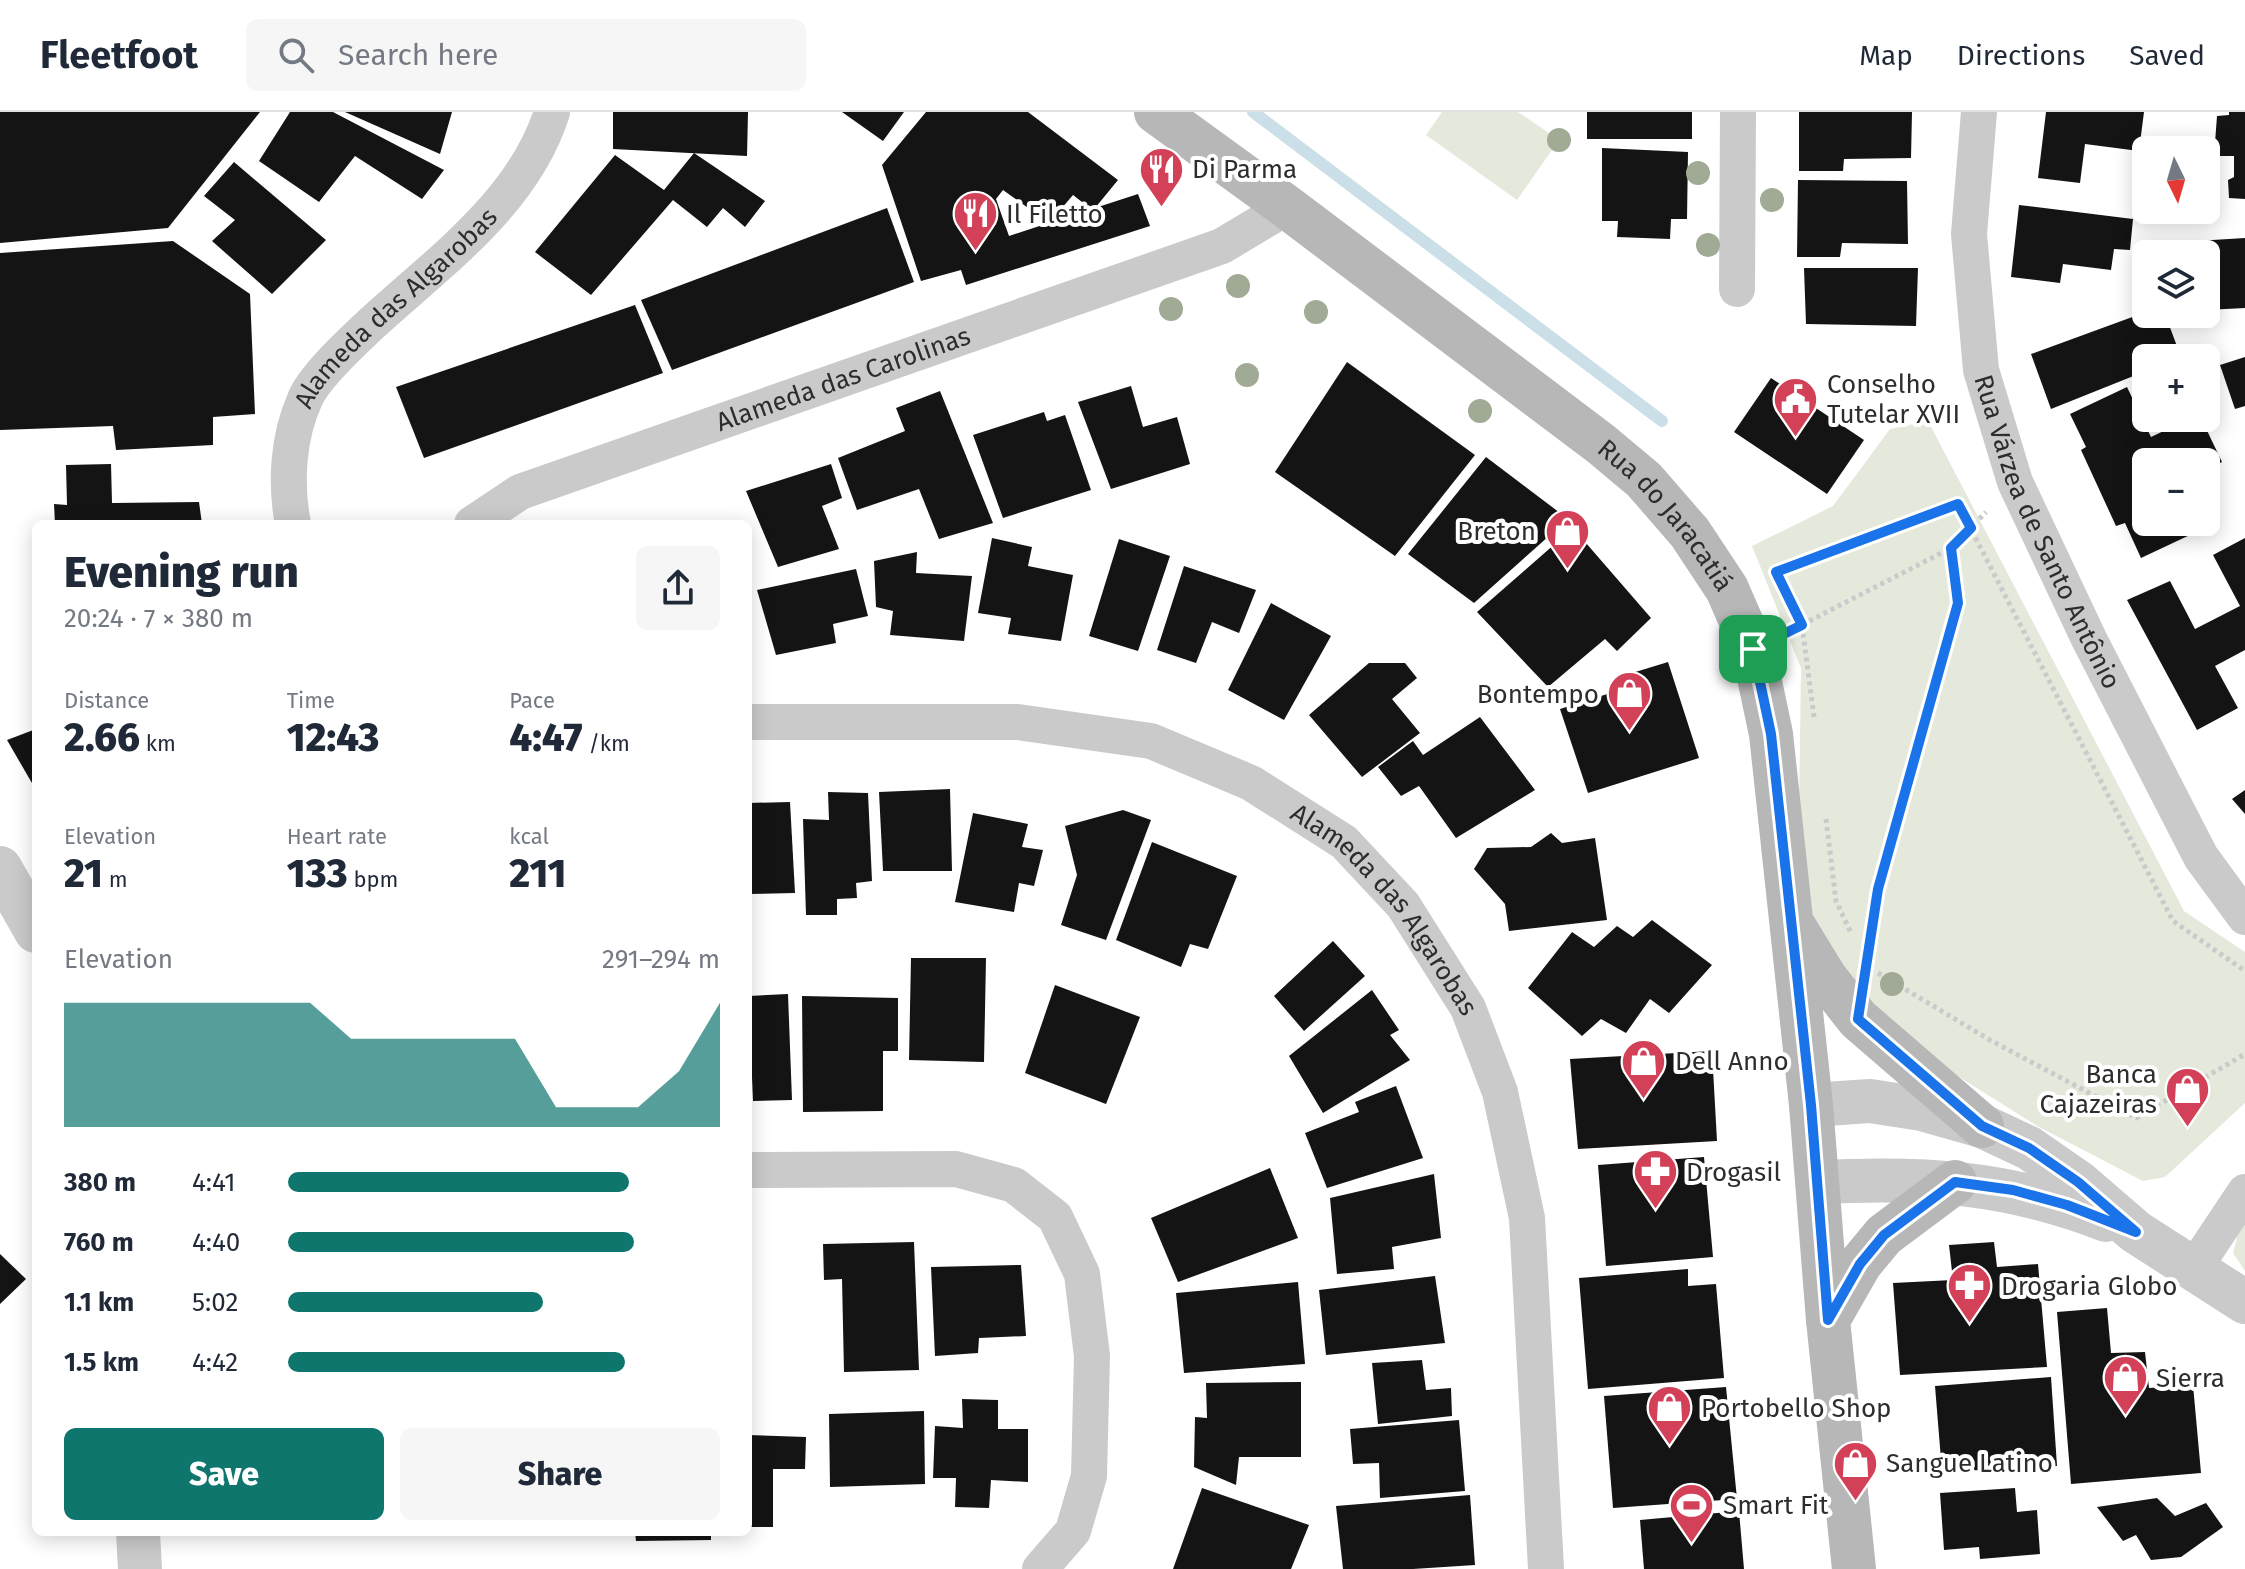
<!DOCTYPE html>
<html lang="en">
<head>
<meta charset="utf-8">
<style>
  :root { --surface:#fff; --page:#f6f6f7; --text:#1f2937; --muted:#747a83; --line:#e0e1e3; --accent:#0f766e }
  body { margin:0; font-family:"Fira Sans",sans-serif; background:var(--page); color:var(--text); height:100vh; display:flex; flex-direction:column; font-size:30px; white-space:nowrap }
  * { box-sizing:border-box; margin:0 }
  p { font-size:26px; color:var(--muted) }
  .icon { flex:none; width:44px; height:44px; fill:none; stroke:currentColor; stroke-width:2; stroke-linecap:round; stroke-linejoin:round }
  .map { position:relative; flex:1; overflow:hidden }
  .details { position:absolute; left:32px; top:408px; width:720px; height:1016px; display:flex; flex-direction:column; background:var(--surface); border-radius:12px; box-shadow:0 4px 20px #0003 }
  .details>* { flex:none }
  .needle { width:52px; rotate:175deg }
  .fabs { position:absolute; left:2132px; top:24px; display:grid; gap:16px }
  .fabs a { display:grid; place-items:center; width:88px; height:88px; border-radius:12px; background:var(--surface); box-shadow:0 4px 20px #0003; font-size:40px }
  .pin { position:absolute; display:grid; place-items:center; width:68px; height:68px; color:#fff; margin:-34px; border-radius:16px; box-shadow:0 4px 12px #0006 }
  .round { display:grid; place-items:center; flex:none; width:84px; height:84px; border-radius:12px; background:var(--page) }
  .overview { display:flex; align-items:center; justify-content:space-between; height:136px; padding:0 32px }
  h1 { font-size:44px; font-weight:800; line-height:60px }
  .figures { display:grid; grid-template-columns:repeat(3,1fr); gap:12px; height:136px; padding:8px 32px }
  .figures div { display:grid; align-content:center }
  .figures b { font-size:40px; font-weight:800 }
  .figures small { font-size:22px; font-weight:400 }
  .figures p { font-size:22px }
  .chart { height:224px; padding:16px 32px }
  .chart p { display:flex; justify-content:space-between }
  .chart svg { width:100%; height:144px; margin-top:8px; fill:var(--accent); opacity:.7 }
  .action { display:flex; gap:16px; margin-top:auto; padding:16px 32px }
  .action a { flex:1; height:92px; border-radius:12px; background:var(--accent); color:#fff; font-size:32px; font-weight:800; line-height:92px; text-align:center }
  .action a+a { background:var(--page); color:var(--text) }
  ul { padding:0 32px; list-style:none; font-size:26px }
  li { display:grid; grid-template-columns:128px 96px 1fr; align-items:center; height:60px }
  li i { height:20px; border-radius:10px; background:var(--accent) }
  header { display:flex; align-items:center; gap:48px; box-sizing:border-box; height:112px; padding:0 40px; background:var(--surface); border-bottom:2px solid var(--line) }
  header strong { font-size:38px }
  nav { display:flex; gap:44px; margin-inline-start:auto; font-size:28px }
  .search { width:560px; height:72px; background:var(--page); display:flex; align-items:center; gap:20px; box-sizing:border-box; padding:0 28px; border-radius:12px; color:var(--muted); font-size:30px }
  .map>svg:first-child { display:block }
  .green { fill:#e4e9dc }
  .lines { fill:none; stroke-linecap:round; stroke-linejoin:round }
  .stream { stroke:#cadfe7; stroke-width:12 }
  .building { fill:#141414; fill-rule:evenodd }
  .path { stroke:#cacaca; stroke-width:5; stroke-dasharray:4 4; stroke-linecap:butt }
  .minor { stroke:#cacaca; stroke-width:36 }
  .tertiary { stroke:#cacaca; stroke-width:44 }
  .secondary { stroke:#b7b7b7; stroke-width:44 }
  .tree { fill:#a1aa95 }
  .route-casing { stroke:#fff; stroke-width:16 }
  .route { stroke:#1a73e8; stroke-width:10 }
  .labels { text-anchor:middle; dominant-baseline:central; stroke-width:8; stroke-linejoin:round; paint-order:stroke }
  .poi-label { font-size:26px; fill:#2d2d2d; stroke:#fff; text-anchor:start }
  .street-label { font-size:26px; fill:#2d2d2d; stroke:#fff }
</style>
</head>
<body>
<header>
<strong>Fleetfoot</strong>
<div class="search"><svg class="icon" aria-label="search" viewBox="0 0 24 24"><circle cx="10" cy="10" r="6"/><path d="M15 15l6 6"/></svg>Search here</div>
<nav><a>Map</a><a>Directions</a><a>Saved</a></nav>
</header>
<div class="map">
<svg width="2245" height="1457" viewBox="0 0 2245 1457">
  <rect width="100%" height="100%" fill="#fff"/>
  <!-- green -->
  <g class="green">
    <polygon points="1442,0 1518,0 1559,28 1517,88 1426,23"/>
    <polygon points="1928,309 2184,799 2245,840 2245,991 2165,1065 2143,1069 2037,1014 1886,919 1838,872 1798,771 1801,556 1752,434 1833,394 1890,317"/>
    <polygon points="2245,1106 2245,1159 2233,1141 2240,1114"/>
  </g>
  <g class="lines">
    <!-- stream -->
    <polyline class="stream" points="1253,0 1662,309"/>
  </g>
  <!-- building -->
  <g class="building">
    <polygon points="0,0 260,0 168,116 0,131"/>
    <polygon points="290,0 333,0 444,58 422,87 355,44 319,90 259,49"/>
    <polygon points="345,0 452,0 440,42"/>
    <polygon points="613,0 748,0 747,44 613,37"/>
    <polygon points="842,0 904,0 883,29"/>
    <path d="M926,0h102l90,68 -23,28 43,-14 12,32 -184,59 -5,-15 -40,11 -39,-116zM1003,78l46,33 24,-28 18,14 -82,27 -13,-37z"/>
    <rect x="1587" y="0" width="105" height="27"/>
    <polygon points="1799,0 1912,0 1911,46 1844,47 1843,59 1799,59"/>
    <polygon points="2046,0 2144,0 2139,39 2085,32 2080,71 2038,66"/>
    <polygon points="2229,0 2245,0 2245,87 2229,86 2228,68 2234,65 2234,44 2214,44 2217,4 2229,3"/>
    <polygon points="1602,36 1688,40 1687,107 1671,107 1670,127 1617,125 1618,109 1602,109"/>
    <polygon points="694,41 765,89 745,115 723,96 707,115 673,88 591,183 535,140 615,43 664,78"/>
    <polygon points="234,50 326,128 272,182 212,129 235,108 204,84"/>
    <polygon points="1798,68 1907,69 1908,132 1842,131 1840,145 1797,145"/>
    <polygon points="2019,93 2133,107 2130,138 2114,137 2111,158 2063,152 2060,171 2011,165"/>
    <polygon points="887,96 914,170 672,258 641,188"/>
    <polygon points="2245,126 2245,196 2206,198 2206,142 2197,142 2196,129"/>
    <polygon points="173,129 250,182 255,302 213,305 213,333 116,338 113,314 0,318 0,141"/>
    <polygon points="1804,156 1918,156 1916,214 1806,212"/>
    <polygon points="635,193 663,261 424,346 396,275"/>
    <polygon points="2146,200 2146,202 2165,202 2181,245 2146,246 2146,259 2051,297 2031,242"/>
    <polygon points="2245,245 2245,294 2235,297 2220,253"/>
    <polygon points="1347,250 1475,343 1395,444 1275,360"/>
    <polygon points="1771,266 1864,328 1827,382 1734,320"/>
    <polygon points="1131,274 1143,315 1177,305 1190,352 1111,377 1078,290"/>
    <polygon points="2127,275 2151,325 2191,306 2201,306 2222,350 2206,358 2206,350 2146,350 2146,410 2186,410 2192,422 2141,446 2125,411 2116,414 2081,338 2086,335 2070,302"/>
    <polygon points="940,279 993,411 939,427 919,377 857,398 838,346 905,319 896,296"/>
    <polygon points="1044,300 1047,309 1065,303 1091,378 1003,406 973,323"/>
    <polygon points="1486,345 1568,407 1474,491 1408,442"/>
    <polygon points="111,352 112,391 199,390 202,412 55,412 54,392 67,393 66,353"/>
    <polygon points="831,352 842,386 822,394 839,437 778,455 746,379"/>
    <polygon points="1573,416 1651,506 1617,539 1605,527 1548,575 1477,500"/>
    <polygon points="992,426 1032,435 1028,454 1073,463 1061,529 1008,522 1011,506 978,501"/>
    <polygon points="2245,426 2245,538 2215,554 2238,596 2197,618 2127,488 2170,469 2195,517 2240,494 2213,443"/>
    <polygon points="1119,427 1170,444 1138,539 1089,524"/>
    <polygon points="917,440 916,461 972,464 964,529 890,523 893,499 876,495 874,449"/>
    <polygon points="1184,454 1256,478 1239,521 1212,510 1196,551 1157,538"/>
    <polygon points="856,457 868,504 833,512 836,531 776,543 757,478"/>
    <polygon points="1271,491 1331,524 1284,608 1228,578"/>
    <polygon points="1668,550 1699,646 1588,681 1560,597 1623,577 1619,565"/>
    <polygon points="1369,551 1405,551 1417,566 1392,587 1420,621 1362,665 1309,603"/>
    <polygon points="1480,605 1535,678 1456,726 1419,674 1401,684 1378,655 1413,629 1423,643"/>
    <polygon points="36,617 36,678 7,628"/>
    <polygon points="950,677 952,759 883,759 879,680"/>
    <polygon points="2245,678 2245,702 2232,687"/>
    <polygon points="828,680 868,681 872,769 856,771 857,786 837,787 837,803 806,803 803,707 829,708"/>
    <polygon points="790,690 795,781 748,782 748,691"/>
    <polygon points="1123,698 1151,708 1106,828 1061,813 1077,763 1065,714"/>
    <polygon points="973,701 1028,712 1022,735 1043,738 1034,774 1019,771 1014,800 955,790"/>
    <polygon points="1551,721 1562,731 1595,726 1607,808 1509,819 1505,792 1474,757 1487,736 1531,735"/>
    <polygon points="1152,730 1237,764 1208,837 1190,832 1181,855 1116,828"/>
    <polygon points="1652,808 1712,853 1669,901 1650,887 1626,921 1601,907 1582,924 1528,876 1572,820 1594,835 1617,814 1633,825"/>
    <polygon points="1333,829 1365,864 1304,919 1274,884"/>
    <polygon points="911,846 986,846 984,950 909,948"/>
    <polygon points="1055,873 1140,905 1106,992 1025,961"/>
    <polygon points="1372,878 1399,918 1390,923 1410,948 1323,1001 1289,944"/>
    <polygon points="788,882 792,988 753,989 752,965 748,965 748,884"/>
    <polygon points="802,884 898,886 898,939 883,939 883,999 803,1000"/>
    <polygon points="1712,939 1717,1029 1578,1037 1570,947"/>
    <polygon points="1396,974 1423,1046 1327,1076 1305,1021 1359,1000 1355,990"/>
    <polygon points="1704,1045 1713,1145 1606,1154 1598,1053"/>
    <polygon points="1270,1056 1298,1126 1178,1170 1151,1106"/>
    <polygon points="1434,1062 1441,1126 1392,1135 1394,1157 1337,1162 1330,1086"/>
    <polygon points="914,1130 919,1258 844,1260 842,1167 824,1168 823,1132"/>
    <polygon points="1994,1130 1997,1155 2038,1152 2047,1255 1900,1263 1893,1171 1953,1168 1949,1133"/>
    <polygon points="0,1142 26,1167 0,1192"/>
    <polygon points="1021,1153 1026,1224 979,1226 978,1241 935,1244 931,1155"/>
    <polygon points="1688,1157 1688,1174 1716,1172 1724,1266 1588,1277 1579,1166"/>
    <polygon points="1435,1164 1445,1231 1326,1243 1319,1178"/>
    <polygon points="1298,1170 1305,1252 1184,1261 1176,1181"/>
    <polygon points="2107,1196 2111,1241 2145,1240 2149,1276 2193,1273 2201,1361 2071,1372 2057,1200"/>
    <polygon points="1422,1248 1426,1278 1451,1276 1452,1304 1378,1312 1372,1251"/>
    <polygon points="2051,1265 2057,1354 1942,1360 1935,1274"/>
    <polygon points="1301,1270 1301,1345 1239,1345 1236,1373 1194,1355 1195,1305 1207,1306 1206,1271"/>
    <polygon points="1726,1275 1737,1387 1613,1396 1604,1284"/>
    <polygon points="962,1287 998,1288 998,1317 1028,1317 1028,1370 991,1368 989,1396 955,1395 956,1366 933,1366 935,1314 963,1316"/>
    <polygon points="924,1299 925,1372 830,1375 829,1302"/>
    <polygon points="1459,1308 1465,1379 1380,1386 1379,1351 1353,1352 1350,1317"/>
    <polygon points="748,1323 806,1325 805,1357 773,1357 773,1415 748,1415"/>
    <polygon points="1202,1376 1309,1413 1291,1457 1173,1457"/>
    <polygon points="2015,1376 2017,1400 2037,1398 2040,1442 1980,1447 1979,1435 1944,1438 1940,1381"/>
    <polygon points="1470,1383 1475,1453 1413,1457 1343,1457 1336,1394"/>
    <polygon points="2157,1386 2175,1404 2206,1391 2223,1415 2181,1445 2151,1448 2136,1423 2123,1429 2097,1395"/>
    <polygon points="1739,1399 1744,1457 1644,1457 1640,1408"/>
    <polygon points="635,1420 711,1420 711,1428 636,1429"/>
  </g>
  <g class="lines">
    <!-- path -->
    <g class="path">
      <polyline points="1788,520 1951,436 1986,400"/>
      <polyline points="1814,605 1802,513 1776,460 1958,392 2173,809 2245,859"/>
      <polyline points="1826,707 1836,789 1851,821"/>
      <polyline points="1867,850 1878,777 1958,491 1951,436"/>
      <polyline points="1878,861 1990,928 2136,1006 2245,942"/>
    </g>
    <!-- minor -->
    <g class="minor">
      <path id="s1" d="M1979,0l-10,122 12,136 34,112 74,157 112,218 44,60"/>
      <polyline points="1737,177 1738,0"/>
      <path id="s2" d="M293,412c-8,-41 -5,-87 12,-125 9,-22 46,-56 64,-73 68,-63 154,-122 183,-214"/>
      <path id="s3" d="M472,412l48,-32 702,-246 65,-39"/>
      <path id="s4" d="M748,610h270l133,19 100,42 93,59 59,63 65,103 32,84 27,126 19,351"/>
      <polyline points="748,1058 956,1057 1014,1073 1055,1105 1082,1162 1092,1244 1089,1364 1073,1419 1040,1457"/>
      <polyline points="2193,1158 2245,1080"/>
    </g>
    <!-- tertiary -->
    <g class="tertiary">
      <polyline points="0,756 36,819"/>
      <polyline points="1811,993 1870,989 1922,997 1982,1014 2029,1036 2078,1070 2136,1120 2245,1190"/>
      <path d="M1818,1070c106,-5 187,-1 288,38"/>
      <polyline points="138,1420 140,1457"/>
    </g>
    <!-- secondary -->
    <g class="secondary">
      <path id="s5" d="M1156,0l131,95 314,237 43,36 46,53 37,56 26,60 18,85 40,371 17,215 26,249"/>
      <polyline points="1795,816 1825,865 1858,907 1982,1014"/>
      <polyline points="1828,1208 1860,1152 1884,1123 1955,1070"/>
    </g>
  </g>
  <!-- trees -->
  <g class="tree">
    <circle cx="1559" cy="28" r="12"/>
    <circle cx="1698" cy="61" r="12"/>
    <circle cx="1772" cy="88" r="12"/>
    <circle cx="1708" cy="133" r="12"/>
    <circle cx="1238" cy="174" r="12"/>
    <circle cx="1171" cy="197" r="12"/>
    <circle cx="1316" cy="200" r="12"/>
    <circle cx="1247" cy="263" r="12"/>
    <circle cx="1480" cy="299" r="12"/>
    <circle cx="1892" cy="872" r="12"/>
  </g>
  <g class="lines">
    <defs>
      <polygon id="route" points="1958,392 1971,416 1951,436 1958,491 1878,777 1858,907 1982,1014 2029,1036 2078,1070 2136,1120 2067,1093 2013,1078 1955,1070 1884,1123 1860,1152 1828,1208 1811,993 1771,622 1753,537 1802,513 1776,460"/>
    </defs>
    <!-- route casing -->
    <use href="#route" class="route-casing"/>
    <!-- route -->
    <use href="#route" class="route"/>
  </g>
  <!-- icons -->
  <defs>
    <symbol id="restaurant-pin" viewBox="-11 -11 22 30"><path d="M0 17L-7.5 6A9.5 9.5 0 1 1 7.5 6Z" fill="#d34159" stroke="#fff"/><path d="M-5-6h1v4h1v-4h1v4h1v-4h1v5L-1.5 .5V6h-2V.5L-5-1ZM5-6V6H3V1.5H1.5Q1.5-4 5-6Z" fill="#fff"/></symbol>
    <symbol id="civic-pin" viewBox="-11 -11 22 30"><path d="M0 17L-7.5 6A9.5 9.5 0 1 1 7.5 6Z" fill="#d34159" stroke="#fff"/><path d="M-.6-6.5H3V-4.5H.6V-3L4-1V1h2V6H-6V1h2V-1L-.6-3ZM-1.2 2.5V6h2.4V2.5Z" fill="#fff"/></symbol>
    <symbol id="shop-pin" viewBox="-11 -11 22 30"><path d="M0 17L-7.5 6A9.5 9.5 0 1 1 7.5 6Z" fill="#d34159" stroke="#fff"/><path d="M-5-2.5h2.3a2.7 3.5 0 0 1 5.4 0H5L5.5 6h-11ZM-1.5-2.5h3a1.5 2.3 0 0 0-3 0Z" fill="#fff"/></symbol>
    <symbol id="pharmacy-pin" viewBox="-11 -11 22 30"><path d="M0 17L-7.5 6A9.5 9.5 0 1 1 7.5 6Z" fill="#d34159" stroke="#fff"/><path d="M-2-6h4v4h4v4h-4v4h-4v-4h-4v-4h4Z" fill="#fff"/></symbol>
    <symbol id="stadium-pin" viewBox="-11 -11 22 30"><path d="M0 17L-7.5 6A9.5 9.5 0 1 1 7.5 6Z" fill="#d34159" stroke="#fff"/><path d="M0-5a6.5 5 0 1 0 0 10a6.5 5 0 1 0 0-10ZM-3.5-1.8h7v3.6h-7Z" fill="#fff"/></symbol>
  </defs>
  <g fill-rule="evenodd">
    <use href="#restaurant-pin" x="1136" y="32" width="51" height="69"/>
    <use href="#restaurant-pin" x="950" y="76" width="51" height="69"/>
    <use href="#civic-pin" x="1770" y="262" width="51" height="69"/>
    <use href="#shop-pin" x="1542" y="394" width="51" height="69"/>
    <use href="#shop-pin" x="1604" y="556" width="51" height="69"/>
    <use href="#shop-pin" x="1618" y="924" width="51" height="69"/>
    <use href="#shop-pin" x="2162" y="952" width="51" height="69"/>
    <use href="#pharmacy-pin" x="1630" y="1034" width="51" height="69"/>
    <use href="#pharmacy-pin" x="1944" y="1148" width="51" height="69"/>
    <use href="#shop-pin" x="2100" y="1240" width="51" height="69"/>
    <use href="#shop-pin" x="1644" y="1270" width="51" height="69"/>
    <use href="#shop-pin" x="1830" y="1326" width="51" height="69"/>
    <use href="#stadium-pin" x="1666" y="1368" width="51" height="69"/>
  </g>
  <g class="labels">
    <!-- poi labels -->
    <g class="poi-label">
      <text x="1192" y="57">Di Parma</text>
      <text x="1006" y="102">Il Filetto</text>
      <text x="1827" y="272">Conselho<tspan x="1827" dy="30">Tutelar XVII</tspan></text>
      <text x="1536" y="419" text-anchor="end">Breton</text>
      <text x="1599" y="582" text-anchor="end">Bontempo</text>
      <text x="1675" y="949">Dell Anno</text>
      <text x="2157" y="962" text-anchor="end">Banca<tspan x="2157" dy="30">Cajazeiras</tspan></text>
      <text x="1686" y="1060">Drogasil</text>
      <text x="2001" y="1174">Drogaria Globo</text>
      <text x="2156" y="1266">Sierra</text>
      <text x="1701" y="1296">Portobello Shop</text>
      <text x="1886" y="1351">Sangue Latino</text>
      <text x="1723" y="1393">Smart Fit</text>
    </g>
    <!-- street labels -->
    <g class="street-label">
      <text stroke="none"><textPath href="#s2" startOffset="256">Alameda das Algarobas</textPath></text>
      <text stroke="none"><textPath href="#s3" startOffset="400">Alameda das Carolinas</textPath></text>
      <text stroke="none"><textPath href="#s5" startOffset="652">Rua do Jaracatiá</textPath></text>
      <text stroke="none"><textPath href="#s1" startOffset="434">Rua Várzea de Santo Antônio</textPath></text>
      <text stroke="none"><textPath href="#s4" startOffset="700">Alameda das Algarobas</textPath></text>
    </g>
  </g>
</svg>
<div class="fabs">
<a><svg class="needle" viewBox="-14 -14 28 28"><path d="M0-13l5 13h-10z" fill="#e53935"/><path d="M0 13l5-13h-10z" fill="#747a83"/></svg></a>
<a><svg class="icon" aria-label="layers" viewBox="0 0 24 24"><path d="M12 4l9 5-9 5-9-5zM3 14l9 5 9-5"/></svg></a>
<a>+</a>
<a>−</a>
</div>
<div class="pin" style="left:1753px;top:537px;background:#1e9e55"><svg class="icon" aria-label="arrive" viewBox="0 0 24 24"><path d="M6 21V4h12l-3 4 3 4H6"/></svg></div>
<section class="details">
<div class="overview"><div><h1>Evening run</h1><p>20:24 · 7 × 380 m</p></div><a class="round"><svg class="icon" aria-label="share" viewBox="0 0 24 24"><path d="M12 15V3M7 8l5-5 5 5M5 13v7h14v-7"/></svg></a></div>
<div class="figures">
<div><p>Distance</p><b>2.66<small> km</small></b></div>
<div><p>Time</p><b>12:43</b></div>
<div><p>Pace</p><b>4:47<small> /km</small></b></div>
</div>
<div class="figures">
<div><p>Elevation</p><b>21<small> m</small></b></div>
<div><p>Heart rate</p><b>133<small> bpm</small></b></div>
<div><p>kcal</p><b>211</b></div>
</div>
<div class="chart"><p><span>Elevation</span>291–294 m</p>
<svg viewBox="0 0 160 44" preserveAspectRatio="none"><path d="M0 44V6L10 6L20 6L30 6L40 6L50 6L60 6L70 17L80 17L90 17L100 17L110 17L120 38L130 38L140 38L150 27L160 6V44z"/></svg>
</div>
<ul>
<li><b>380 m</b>4:41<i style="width:79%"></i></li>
<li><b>760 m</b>4:40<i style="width:80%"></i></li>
<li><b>1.1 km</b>5:02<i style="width:59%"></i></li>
<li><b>1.5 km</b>4:42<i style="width:78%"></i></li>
</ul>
<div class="action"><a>Save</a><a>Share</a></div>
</section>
</div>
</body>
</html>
